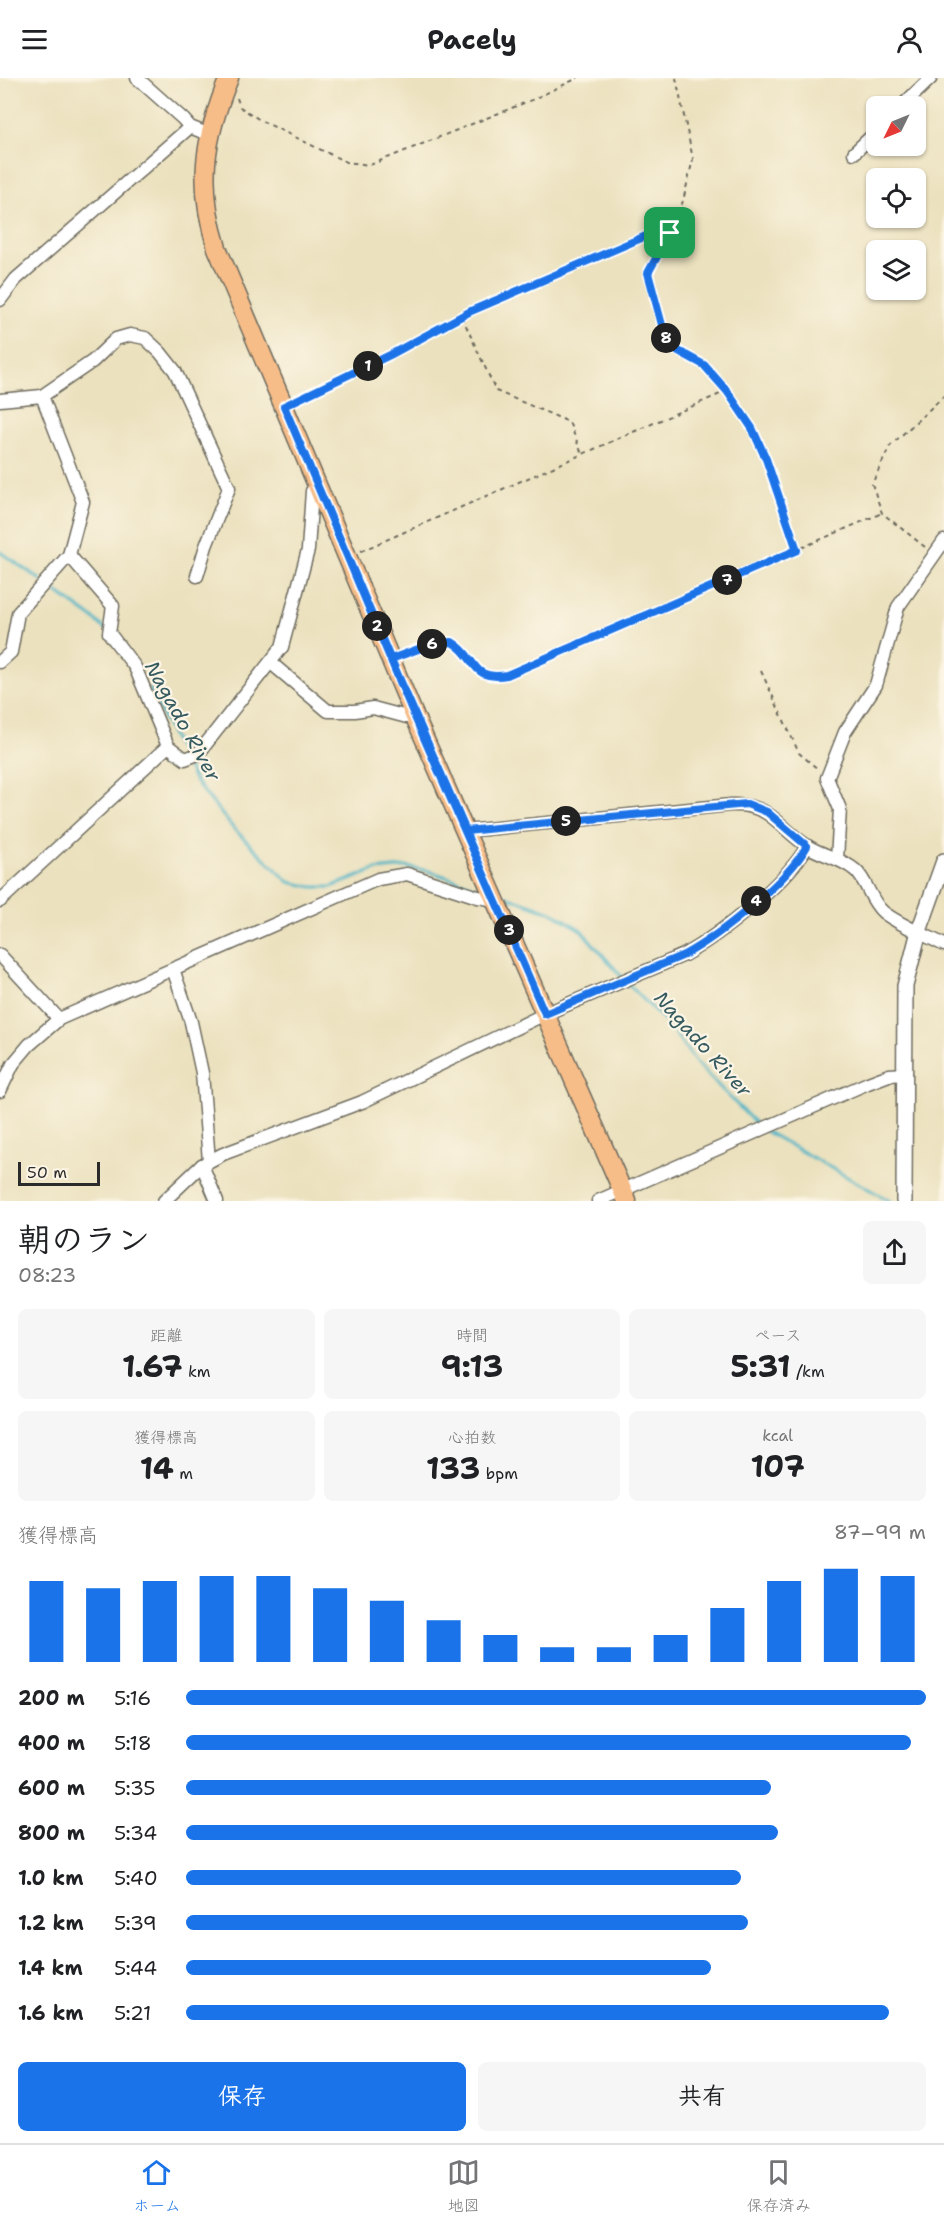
<!DOCTYPE html>
<html lang="ja">
<head>
<meta charset="utf-8">
<style>
  :root { --surface:#fff; --page:#f6f6f6; --text:#202124; --muted:#757577; --line:#e0e0e0; --accent:#1a73e8 }
  body { margin:0; font-family:"Shantell Sans","Klee One",sans-serif; background:var(--page); color:var(--text); height:100vh; display:flex; flex-direction:column; font-size:22px; white-space:nowrap }
  * { box-sizing:border-box; margin:0 }
  p { font-size:20px; color:var(--muted) }
  .icon { flex:none; width:33px; height:33px; fill:none; stroke:currentColor; stroke-width:2; stroke-linecap:round; stroke-linejoin:round }
  .map { position:relative; height:1123px; overflow:hidden }
  .panel { display:flex; flex-direction:column; background:var(--surface); flex:1 }
  .panel>* { flex:none }
  .needle { width:39px; rotate:227deg }
  .controls { position:absolute; left:866px; top:18px; display:grid; gap:12px }
  .controls a { display:grid; place-items:center; width:60px; height:60px; border-radius:9px; background:var(--surface); box-shadow:0 2px 4px #0004; font-size:30px }
  .scale { position:absolute; left:18px; bottom:15px; width:82px; box-sizing:border-box; padding-left:6px; border:3px solid #2b2b2b; border-top:0; font-size:16px; line-height:21px; white-space:nowrap; color:#2b2b2b; -webkit-text-stroke:4px #fcf5e5; paint-order:stroke }
  .pin { position:absolute; display:grid; place-items:center; width:51px; height:51px; color:#fff; margin:-26px; border-radius:12px; box-shadow:0 3px 9px #0006 }
  .km { position:absolute; width:30px; height:30px; margin:-15px; border-radius:50%; background:#222; color:#fff; font-size:16px; line-height:30px; text-align:center }
  .round { display:grid; place-items:center; flex:none; width:63px; height:63px; border-radius:9px; background:var(--page) }
  .overview { display:flex; align-items:center; justify-content:space-between; height:102px; padding:0 18px }
  h1 { font-size:33px; font-weight:700; line-height:45px }
  .metrics { display:grid; grid-template-columns:repeat(3,1fr); gap:9px; height:102px; padding:6px 18px }
  .metrics div { display:grid; align-content:center; border-radius:9px; background:var(--page); text-align:center }
  .metrics b { font-size:30px; font-weight:700 }
  .metrics small { font-size:16px; font-weight:400 }
  .metrics p { font-size:16px }
  .chart { height:168px; padding:12px 18px }
  .chart p { display:flex; justify-content:space-between }
  .chart svg { width:100%; height:108px; margin-top:6px; stroke:var(--accent); stroke-width:6 }
  .cta { display:flex; gap:12px; margin-top:auto; padding:12px 18px }
  .cta a { flex:1; height:69px; border-radius:9px; background:var(--accent); color:#fff; font-size:24px; font-weight:700; line-height:69px; text-align:center }
  .cta a+a { background:var(--page); color:var(--text) }
  ul { padding:0 18px; list-style:none; font-size:20px }
  li { display:grid; grid-template-columns:96px 72px 1fr; align-items:center; height:45px }
  li i { height:15px; border-radius:8px; background:var(--accent) }
  header { display:flex; justify-content:space-between; align-items:center; height:78px; padding:0 18px; background:var(--surface); font-size:27px; font-weight:700 }
  .tabs { display:flex; justify-content:space-around; align-items:center; height:84px; border-top:2px solid var(--line); background:var(--surface); font-size:16px; color:var(--muted) }
  .tabs a { display:grid; justify-items:center; gap:3px }
  .tabs .active { color:var(--accent) }
  .map>svg:first-child { display:block }
  .lines { fill:none; stroke-linecap:round; stroke-linejoin:round }
  .stream { stroke:#49b4c6; stroke-width:3 }
  .minor-casing { stroke:#6e6b5e; stroke-width:15 }
  .tertiary-casing { stroke:#6e6b5e; stroke-width:18 }
  .primary-casing { stroke:#6e6b5e; stroke-width:21 }
  .path { stroke:#6e6b5e; stroke-width:2; stroke-dasharray:4.5 4.5; stroke-linecap:butt }
  .minor { stroke:#fff; stroke-width:12 }
  .tertiary { stroke:#fff; stroke-width:15 }
  .primary { stroke:#f7bd88; stroke-width:18 }
  .route-casing { stroke:#fff; stroke-width:12 }
  .route { stroke:#1a73e8; stroke-width:8 }
  .labels { text-anchor:middle; dominant-baseline:central; stroke-width:4.5; stroke-linejoin:round; paint-order:stroke }
  .water-label { font-size:20px; font-style:italic; fill:#365b61; stroke:#fcf5e5 }
</style>
</head>
<body>
<header><svg class="icon" aria-label="menu" viewBox="0 0 24 24"><path d="M4 6h16M4 12h16M4 18h16"/></svg>Pacely<svg class="icon" aria-label="person" viewBox="0 0 24 24"><circle cx="12" cy="8" r="4"/><path d="M4 21q1-7 8-7t8 7"/></svg></header>
<div class="map">
<svg width="944" height="1123" viewBox="0 0 944 1123">
  <rect width="100%" height="100%" fill="#fcf5e5"/>
  <filter id="ink" filterUnits="userSpaceOnUse"><feTurbulence type="fractalNoise" baseFrequency=".0167" numOctaves="2"/><feDisplacementMap in="SourceGraphic" scale="12" xChannelSelector="R" yChannelSelector="G"/><feConvolveMatrix kernelMatrix="1 2 1 2 8 2 1 2 1" color-interpolation-filters="sRGB"/></filter>
  <filter id="wash" filterUnits="userSpaceOnUse"><feTurbulence type="fractalNoise" baseFrequency=".008" numOctaves="4" result="noise"/><feDisplacementMap in="SourceGraphic" scale="24" xChannelSelector="R" yChannelSelector="G"/><feGaussianBlur stdDeviation="1.35" result="paint"/><feColorMatrix in="noise" values="0 0 0 0 0 0 0 0 0 0 0 0 0 0 0 0 0 1.4 0 .05"/><feComposite in="paint" operator="in"/></filter>
  <g filter="url(#wash)">
    <rect width="100%" height="100%" fill="#ebe1be"/>
    <g class="lines">
      <!-- stream -->
      <g class="stream">
        <polyline points="0,474 41,502"/>
        <polyline points="48,508 93,540 105,551"/>
        <polyline points="150,611 178,670"/>
        <polyline points="185,684 195,703 233,750 289,804 313,809 331,809 375,792 405,789 429,793 479,810"/>
        <polyline points="506,818 554,835 581,852 622,899"/>
        <polyline points="626,904 669,947 697,986 759,1049"/>
        <polyline points="765,1053 890,1123"/>
      </g>
    </g>
  </g>
  <g filter="url(#ink)">
    <g class="lines">
      <defs>
        <g id="minor">
          <polyline points="137,0 183,41 190,49 210,57"/>
          <polyline points="902,28 931,0"/>
          <polyline points="854,75 876,54"/>
          <polyline points="0,222 16,201 190,49"/>
          <polyline points="42,318 93,283 116,261 130,257 145,260 160,274 175,293 229,410 206,468 197,498"/>
          <polyline points="0,322 42,318 83,424 69,477 18,535 11,574 0,584"/>
          <polyline points="69,477 113,528 109,555 135,589 168,668 185,681 198,676 282,569 308,472 312,413 318,406"/>
          <polyline points="271,585 328,633 355,633 373,630 407,639 414,637"/>
          <path d="M466,753l265,-26c41,-2 47,23 78,42 15,9 32,11 46,23 12,10 15,31 28,42 18,14 41,22 61,33"/>
          <polyline points="837,781 840,731 827,700 845,654 876,607 898,529 944,463"/>
          <polyline points="0,823 168,668"/>
          <polyline points="0,877 59,941"/>
          <polyline points="173,891 191,944 202,995 209,1083"/>
          <polyline points="0,1013 13,986 29,967 59,941 378,801 407,796 478,819 496,822"/>
          <polyline points="202,1087 217,1123"/>
          <path d="M164,1123l38,-36 21,-11 139,-52 183,-88 139,-59c35,-20 104,-73 123,-109"/>
          <polyline points="598,1123 868,1005 889,997 906,996"/>
        </g>
        <polyline id="tertiary" points="904,1123 905,908 919,853 944,783"/>
        <path id="primary" d="M229,0c-25,61 -32,106 -12,170l197,467 213,486"/>
      </defs>
      <!-- minor casing -->
      <use href="#minor" class="minor-casing"/>
      <!-- tertiary casing -->
      <use href="#tertiary" class="tertiary-casing"/>
      <!-- primary casing -->
      <use href="#primary" class="primary-casing"/>
      <!-- path -->
      <g class="path">
        <polyline points="676,0 693,81 683,123 674,146 648,195 665,258 673,270 704,287 727,313 752,350 766,381 797,472"/>
        <polyline points="237,20 240,29 260,42 346,84 370,87 534,21 578,0"/>
        <polyline points="462,239 496,313 569,344 582,376"/>
        <polyline points="296,323 390,277 471,233 646,158 670,155"/>
        <polyline points="925,469 882,435 872,406 890,368 944,318"/>
        <polyline points="361,473 727,313"/>
        <path d="M403,577l32,-12 17,-1c26,15 17,40 55,33l375,-162"/>
        <polyline points="761,593 799,675 819,692"/>
      </g>
      <!-- minor -->
      <use href="#minor" class="minor"/>
      <!-- tertiary -->
      <use href="#tertiary" class="tertiary"/>
      <!-- primary -->
      <use href="#primary" class="primary"/>
    </g>
  </g>
  <g class="lines" filter="url(#ink)">
    <defs>
      <path id="route" d="M670,155l-24,3 -175,75 -81,44 -106,51 130,309 131,299 139,-59c36,-20 103,-73 123,-109l-40,-34 -20,-8 -281,27 -75,-172 44,-16 17,-1c26,15 17,39 55,33l290,-125 -31,-91 -14,-31 -25,-37 -23,-26 -31,-17 -8,-12 -17,-63 22,-40"/>
    </defs>
    <!-- route casing -->
    <use href="#route" class="route-casing"/>
    <!-- route -->
    <use href="#route" class="route"/>
  </g>
  <g class="labels">
    <!-- water labels -->
    <g class="water-label">
      <text transform="translate(183 643) rotate(61)">Nagado River</text>
      <text transform="translate(703 966) rotate(48)">Nagado River</text>
    </g>
  </g>
</svg>
<div class="controls">
<a><svg class="needle" viewBox="-14 -14 28 28"><path d="M0-13l5 13h-10z" fill="#e53935"/><path d="M0 13l5-13h-10z" fill="#757577"/></svg></a>
<a><svg class="icon" aria-label="locate" viewBox="0 0 24 24"><circle cx="12" cy="12" r="6"/><path d="M12 2v4M12 18v4M2 12h4M18 12h4"/></svg></a>
<a><svg class="icon" aria-label="layers" viewBox="0 0 24 24"><path d="M12 4l9 5-9 5-9-5zM3 14l9 5 9-5"/></svg></a>
</div>
<div class="scale">50 m</div>
<div class="pin" style="left:670px;top:155px;background:#1e9e55"><svg class="icon" aria-label="arrive" viewBox="0 0 24 24"><path d="M6 21V4h12l-3 4 3 4H6"/></svg></div>
<b class="km" style="left:368px;top:288px">1</b>
<b class="km" style="left:377px;top:548px">2</b>
<b class="km" style="left:509px;top:852px">3</b>
<b class="km" style="left:756px;top:823px">4</b>
<b class="km" style="left:566px;top:743px">5</b>
<b class="km" style="left:432px;top:566px">6</b>
<b class="km" style="left:727px;top:502px">7</b>
<b class="km" style="left:666px;top:260px">8</b>
</div>
<section class="panel">
<div class="overview"><div><h1>朝のラン</h1><p>08:23</p></div><a class="round"><svg class="icon" aria-label="share" viewBox="0 0 24 24"><path d="M12 15V3M7 8l5-5 5 5M5 13v7h14v-7"/></svg></a></div>
<div class="metrics">
<div><p>距離</p><b>1.67<small> km</small></b></div>
<div><p>時間</p><b>9:13</b></div>
<div><p>ペース</p><b>5:31<small> /km</small></b></div>
</div>
<div class="metrics">
<div><p>獲得標高</p><b>14<small> m</small></b></div>
<div><p>心拍数</p><b>133<small> bpm</small></b></div>
<div><p>kcal</p><b>107</b></div>
</div>
<div class="chart"><p><span>獲得標高</span>87–99 m</p>
<svg viewBox="0 0 160 44" preserveAspectRatio="none"><path d="M5 44V11M15 44V14M25 44V11M35 44V9M45 44V9M55 44V14M65 44V19M75 44V27M85 44V33M95 44V38M105 44V38M115 44V33M125 44V22M135 44V11M145 44V6M155 44V9"/></svg>
</div>
<ul>
<li><b>200 m</b>5:16<i style="width:100%"></i></li>
<li><b>400 m</b>5:18<i style="width:98%"></i></li>
<li><b>600 m</b>5:35<i style="width:79%"></i></li>
<li><b>800 m</b>5:34<i style="width:80%"></i></li>
<li><b>1.0 km</b>5:40<i style="width:75%"></i></li>
<li><b>1.2 km</b>5:39<i style="width:76%"></i></li>
<li><b>1.4 km</b>5:44<i style="width:71%"></i></li>
<li><b>1.6 km</b>5:21<i style="width:95%"></i></li>
</ul>
<div class="cta"><a>保存</a><a>共有</a></div>
</section>
<nav class="tabs">
<a class="active"><svg class="icon" aria-label="home" viewBox="0 0 24 24"><path d="M3 11l9-7 9 7M6 9v11h12V9"/></svg>ホーム</a>
<a><svg class="icon" aria-label="map" viewBox="0 0 24 24"><path d="M3 6l6-2 6 2 6-2v14l-6 2-6-2-6 2zM9 4v14M15 6v14"/></svg>地図</a>
<a><svg class="icon" aria-label="saved" viewBox="0 0 24 24"><path d="M7 4h10v16l-5-4-5 4z"/></svg>保存済み</a>
</nav>
</body>
</html>
